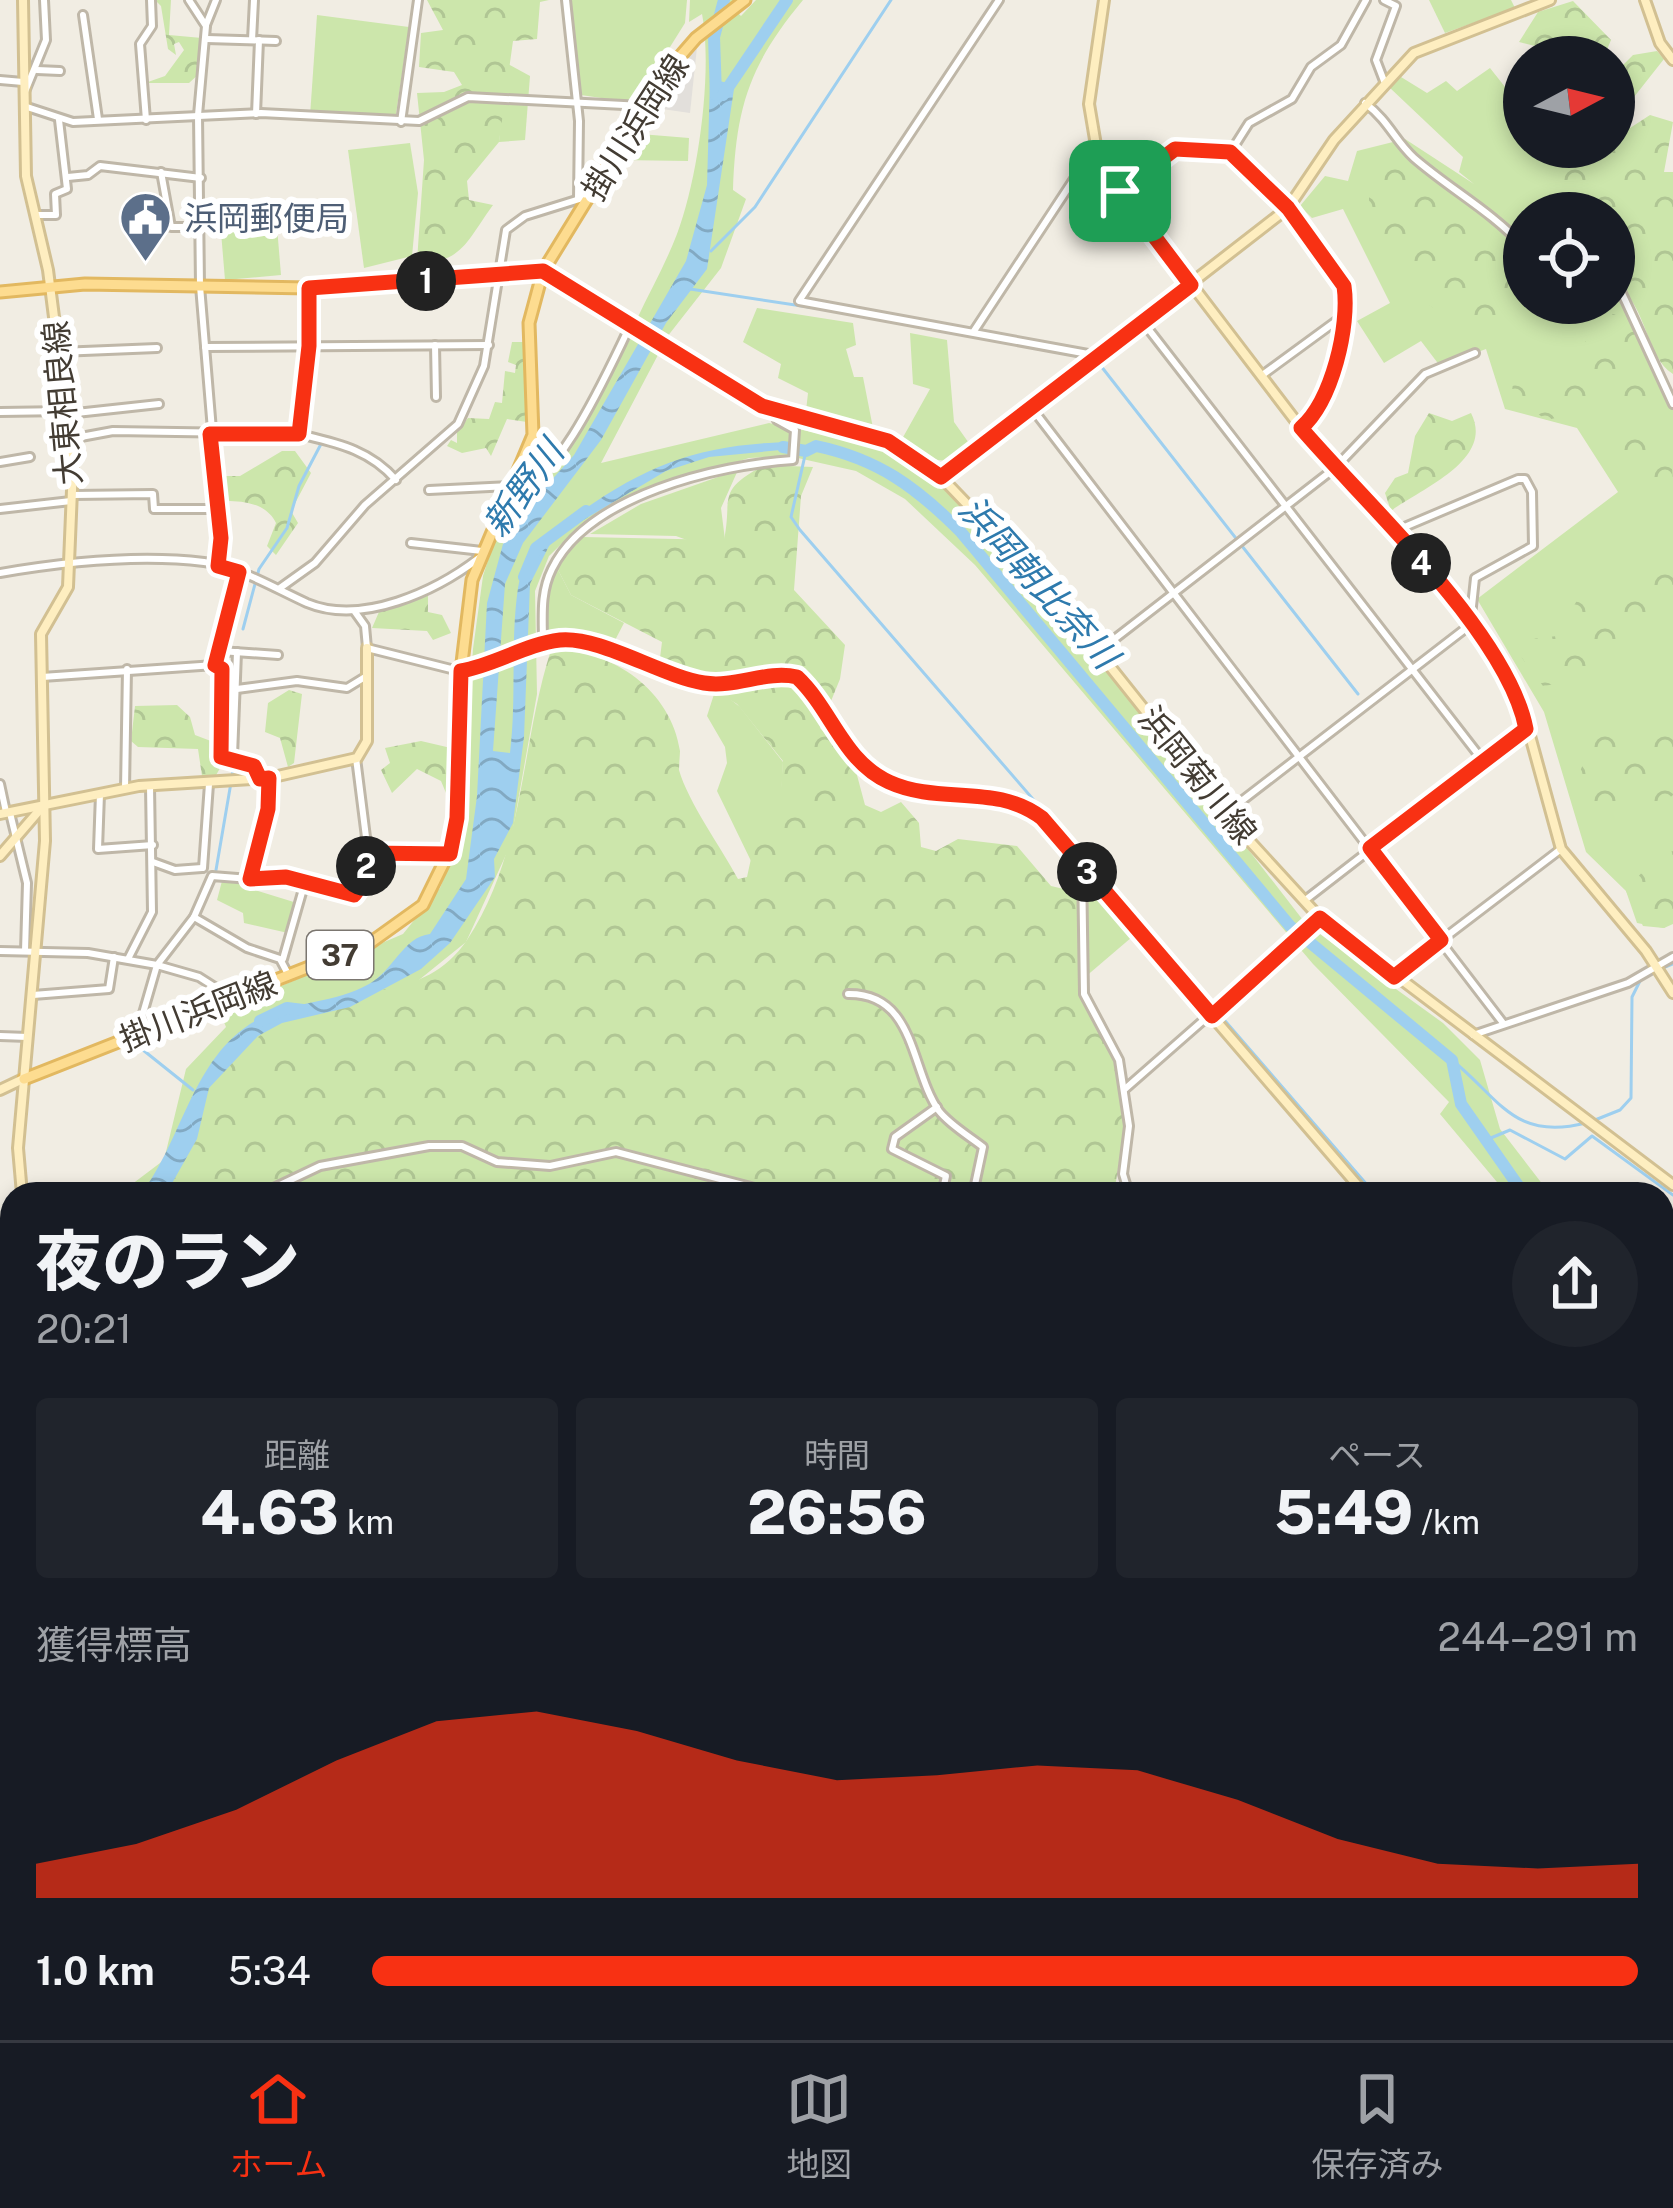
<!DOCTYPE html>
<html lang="ja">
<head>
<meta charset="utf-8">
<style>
  :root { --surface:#171b24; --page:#20242c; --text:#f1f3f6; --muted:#9ea1a6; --line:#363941; --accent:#f83113 }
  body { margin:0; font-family:"Public Sans","Noto Sans JP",sans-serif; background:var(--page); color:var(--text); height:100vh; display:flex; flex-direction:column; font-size:45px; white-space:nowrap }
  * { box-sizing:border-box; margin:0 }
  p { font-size:39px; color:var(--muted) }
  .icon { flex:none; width:66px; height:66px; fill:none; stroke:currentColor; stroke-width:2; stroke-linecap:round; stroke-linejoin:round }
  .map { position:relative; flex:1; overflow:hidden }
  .details { position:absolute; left:0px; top:1182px; width:1674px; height:858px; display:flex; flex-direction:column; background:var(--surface); border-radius:36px 36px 0 0; box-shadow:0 6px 18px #0003 }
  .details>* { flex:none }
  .needle { width:78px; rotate:83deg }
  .buttons { position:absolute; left:1503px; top:36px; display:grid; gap:24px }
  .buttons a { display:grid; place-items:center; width:132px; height:132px; border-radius:50%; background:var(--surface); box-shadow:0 6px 18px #0003; font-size:60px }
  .pin { position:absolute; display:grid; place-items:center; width:102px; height:102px; color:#fff; margin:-51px; border-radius:24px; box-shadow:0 6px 18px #0006 }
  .km { position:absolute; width:60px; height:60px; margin:-30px; border-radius:50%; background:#222; color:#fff; font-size:33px; line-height:60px; text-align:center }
  .round { display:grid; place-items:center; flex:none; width:126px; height:126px; border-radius:63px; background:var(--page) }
  .overview { display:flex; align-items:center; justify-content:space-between; height:204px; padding:0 36px }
  h1 { font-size:66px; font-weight:800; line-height:90px }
  .metrics { display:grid; grid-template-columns:repeat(3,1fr); gap:18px; height:204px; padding:12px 36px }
  .metrics div { display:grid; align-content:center; border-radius:12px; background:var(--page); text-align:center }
  .metrics b { font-size:60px; font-weight:800 }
  .metrics small { font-size:33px; font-weight:400 }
  .metrics p { font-size:33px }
  .chart { height:336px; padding:24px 36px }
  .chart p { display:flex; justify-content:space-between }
  .chart svg { width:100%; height:216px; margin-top:12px; fill:var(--accent); opacity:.7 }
  ul { padding:0 36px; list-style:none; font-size:39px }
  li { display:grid; grid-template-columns:192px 144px 1fr; align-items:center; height:90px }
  li i { height:30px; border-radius:15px; background:var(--accent) }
  .tabs { display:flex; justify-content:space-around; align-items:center; height:168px; border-top:3px solid var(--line); background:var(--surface); font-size:33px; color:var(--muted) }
  .tabs a { display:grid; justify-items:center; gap:6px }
  .tabs .on { color:var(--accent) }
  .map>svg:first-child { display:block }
  .green { fill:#cce6ab }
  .forest { fill:url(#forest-crowns) }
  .parking { fill:#e2dfdb }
  .water { fill:url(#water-waves) }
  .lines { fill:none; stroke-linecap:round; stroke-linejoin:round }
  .stream { stroke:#9ecfef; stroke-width:3 }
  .river { stroke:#9ecfef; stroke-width:12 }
  .street-casing { stroke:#bfb7a8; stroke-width:12 }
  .secondary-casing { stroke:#d2c092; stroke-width:14 }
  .primary-casing { stroke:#e2b860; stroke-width:15 }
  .street { stroke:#fff; stroke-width:6 }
  .secondary { stroke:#feeec0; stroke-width:8 }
  .primary { stroke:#fddc90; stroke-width:9 }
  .route-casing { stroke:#fff; stroke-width:24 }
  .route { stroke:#f83113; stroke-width:15 }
  .labels { text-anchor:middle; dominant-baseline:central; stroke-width:12; stroke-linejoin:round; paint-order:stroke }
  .shield { fill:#fff; stroke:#7b7670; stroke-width:3 }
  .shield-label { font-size:30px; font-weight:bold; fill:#433c33 }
  .street-label { font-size:33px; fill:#433c33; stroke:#fff }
  .service-label { font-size:33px; fill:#4e5e75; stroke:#fff; text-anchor:start }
  .water-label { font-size:36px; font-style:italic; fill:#2e7aad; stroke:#fff }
</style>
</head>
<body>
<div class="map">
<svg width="1673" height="2040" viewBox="0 0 1673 2040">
  <defs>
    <pattern id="forest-crowns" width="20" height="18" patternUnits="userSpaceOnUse" patternTransform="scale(3)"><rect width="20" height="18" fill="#cce6ab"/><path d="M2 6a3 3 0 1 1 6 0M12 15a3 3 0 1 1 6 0" fill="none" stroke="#b0c694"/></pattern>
    <pattern id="water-waves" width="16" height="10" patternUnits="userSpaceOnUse" patternTransform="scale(3)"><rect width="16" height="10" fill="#9ecfef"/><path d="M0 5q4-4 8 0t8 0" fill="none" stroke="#82a9c2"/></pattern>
  </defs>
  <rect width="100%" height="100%" fill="#f1ede3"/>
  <!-- green -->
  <g class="green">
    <polygon points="572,0 687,0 685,23 635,103 581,95 569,39"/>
    <path d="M690,0h46l-5,6 10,10 15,-16h47c-54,65 -67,107 -70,190l13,9 -25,69 -54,69 -30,-18c13,-28 29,-56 40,-85 21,-55 36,-163 25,-220l-13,8z"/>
    <polygon points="1429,0 1511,0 1515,8 1445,33"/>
    <polygon points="317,15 409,27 396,114 310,116"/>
    <polygon points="506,63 530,76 525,140 499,142"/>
    <polygon points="1490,68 1524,111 1524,147 1554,147 1554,213 1524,213 1524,303 1614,303 1614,272 1619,275 1661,390 1673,394 1673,924 1664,928 1637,923 1626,891 1586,852 1544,712 1477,599 1618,492 1577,428 1505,409 1486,349 1440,366 1421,341 1384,363 1357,321 1390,303 1343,209 1312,218 1300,206 1325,176 1348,181 1357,151 1405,139 1474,184 1459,172 1463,157 1389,87 1401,77 1427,93 1446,81 1457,91"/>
    <polygon points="628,133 689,138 688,161 620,160"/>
    <polygon points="410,143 418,193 412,256 364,268 348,150"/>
    <polygon points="277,227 281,275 225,280 221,232"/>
    <polygon points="757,308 853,323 856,345 846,349 854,377 863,377 873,428 806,411 808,393 778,378 781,364 743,342"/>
    <path d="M910,333l37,7 7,82 17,24c-29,26 -40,13 -69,-7l28,-50 -17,-5z"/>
    <polygon points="631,338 659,353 601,463 769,423 889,448 939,481 1089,644 1306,924 1443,1023 1480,1060 1500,1129 1550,1194 1507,1194 1440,1114 1449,1102 1313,964 975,565 905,499 856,471 789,456 749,458 627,498 580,526 549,556 535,591 537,694 510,846 466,942 409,988 345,997 170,1194 119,1194 164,1160 186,1069 226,1027 220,1012 403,934 440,888 461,834 473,649 483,576 497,531 567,445"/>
    <polygon points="738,470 721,508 725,540 695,543 676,536 590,534 641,504"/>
    <polygon points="556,566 571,595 624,623 612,646 569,631 546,632 545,596"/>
    <polygon points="716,688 740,707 783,762 780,818 751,861 717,791 727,763 725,747 707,716"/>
    <polygon points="222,881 247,883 248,888 297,903 288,933 244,923 243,913 217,900"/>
    <polygon points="1093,886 1132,937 1084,978 1082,891"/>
  </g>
  <!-- forest -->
  <g class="forest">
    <polygon points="155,0 171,0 169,35 202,38 200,73 189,83 145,83 165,76 184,50 179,42 174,44 176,55 168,49 161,6"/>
    <path d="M427,0h122l-9,2 -3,37 -24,2 -14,101 -32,39 2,19 24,5c-25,34 -32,61 -76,56l7,-101 -7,-67 27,-1 18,-7 -8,-13 -35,-5 2,-34 22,-3z"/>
    <polygon points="1573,1 1611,40 1604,57 1538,57 1539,47 1519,42 1538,12"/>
    <path d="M1657,51l7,8 -45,57 11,12 20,-13 23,7 -9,50h9v202c-29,-19 -23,-64 -59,-93v-68h-61l-3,-66h64v-82l6,3 13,-13z"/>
    <path d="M1382,163c62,9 99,56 142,95v45h6c-61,53 -127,-4 -148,-68 -4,-10 -13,-25 -13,-36 0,-10 9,-26 13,-36z"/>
    <polygon points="1605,312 1632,319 1655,375 1650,409 1589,410 1547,420 1511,396 1516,367 1570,382 1581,348"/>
    <polygon points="512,342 523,342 527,422 507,419 491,456 486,448 462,453 447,446 451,440 457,443 457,432 468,418 489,419 495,402 502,403 505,371 515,373 516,365 508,362"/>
    <path d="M1429,413l23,8 19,-8c24,47 -49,75 -80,98l-6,-18 10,-15 13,-5 7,-37z"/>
    <polygon points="1670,418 1673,488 1663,503 1637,487 1621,443"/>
    <path d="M282,451h13l16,22 -20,38 7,12 -22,32 -9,-9 9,-23c-9,-19 -31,-22 -50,-22l-7,-14 4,-11h17z"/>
    <path d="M764,465l49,2 -12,29 -7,94 51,55 -5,34 -20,49 34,36 11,41 16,7 20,-10 18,21 2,24 15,4 22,-12 59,7 34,40 26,6 5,110 34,48 9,77 -10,60 5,7h-956c19,-34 28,-90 51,-118 17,-21 56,-50 79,-63 58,-31 129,-8 173,-73 58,-87 53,-194 84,-290 59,-2 120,39 129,101 0,2 -1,17 -1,19 9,32 43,79 59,109l9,-2 5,-23 27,-39 4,-54 -46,-57 -77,-46 2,-16 -91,-47 -15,-29 27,-29 141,3c9,-43 -9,-48 40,-75z"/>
    <path d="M1673,554v52l-34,11c-13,44 -53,63 -96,69l-27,-36 7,-10 34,-4 23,-41h33z"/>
    <polygon points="423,594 428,594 428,612 442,615 451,633 433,640 427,631 372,628 382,605"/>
    <polygon points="289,690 302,694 294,763 288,767 280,738 265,732 268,703"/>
    <polygon points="177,705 190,717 195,735 216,743 219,760 224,761 215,777 202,776 198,749 138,747 131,741 135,706"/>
    <path d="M1673,709v86l-12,10 -55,19 -31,-42 23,-50c33,5 54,7 75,-23z"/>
    <polygon points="421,741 451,748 456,761 451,805 441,781 417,769 392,793 381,770 390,763 385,748"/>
    <polygon points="1673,851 1673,922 1664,928 1643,926 1626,891 1655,857"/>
    <polygon points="0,1534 12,1545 12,2028 593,2028 583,2040 0,2040"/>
    <polygon points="1662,1636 1673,1652 1673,1937 1668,1942 1673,1957 1673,2040 785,2040 810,2028 1662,2028"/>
  </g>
  <!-- parking -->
  <polygon class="parking" points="697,47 690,113 648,107 682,58"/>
  <!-- water -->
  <path class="water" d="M710,79l23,5 1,5 -27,180 -41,54 -65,117 -78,103 -18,41 -12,167 17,2c7,-54 0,-111 8,-165 5,-30 31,-54 54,-70 73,-53 127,-74 219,-76v7l-82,8 -43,14 -113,67 -23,46 -6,153 -11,86 -19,36 1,18 -45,66 -29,26 -71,38 -68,16 -24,13 -49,52 -12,51 -31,55h-25c42,-55 51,-136 114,-173 35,-20 79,-17 114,-37 24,-13 34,-47 61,-50l36,-55 11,-83 10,-193 16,-59 27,-40 44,-49 112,-194 21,-76z"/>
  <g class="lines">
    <!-- stream -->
    <g class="stream">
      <polyline points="711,251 755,207 891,0"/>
      <polyline points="690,289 835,311"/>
      <polyline points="868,317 1088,358"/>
      <polyline points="1097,361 1358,694"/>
      <polyline points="806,451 791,517 800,530 1213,1007"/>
      <polyline points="243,629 259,569 287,528 299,486 321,444"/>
      <polyline points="216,870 234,765"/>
      <polyline points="1648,974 1673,964"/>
      <polyline points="1220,1015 1375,1194"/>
      <polyline points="143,1050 193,1090"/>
      <path d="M1452,1060c49,40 62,81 134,63"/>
      <polyline points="1595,1120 1620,1110 1631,1098 1632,997 1641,979"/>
      <polyline points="1486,1140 1510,1130 1565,1159 1592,1136 1673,1195"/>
      <polyline points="1662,1480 1673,1492"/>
    </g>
    <!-- river -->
    <g class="river">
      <polyline points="716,95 714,37 724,0"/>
      <polyline points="723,95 787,0"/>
      <path d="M783,447l23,4 10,-5c62,13 100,41 144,85l330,395 162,134 9,44 63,90"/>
      <polyline points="524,577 536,548 586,511"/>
      <polyline points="260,1021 287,1008 303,1010"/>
      <polyline points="1662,1313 1673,1324"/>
    </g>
    <defs>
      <g id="street">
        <polyline points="189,0 206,26 198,115 200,286 221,538 218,566"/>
        <polyline points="566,0 579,121 578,199"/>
        <polyline points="999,0 799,301 1099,356"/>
        <polyline points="1384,0 1396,6 1376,60 1384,81"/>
        <polyline points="83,15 98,119"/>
        <polyline points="206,25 216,0"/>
        <polyline points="207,39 276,41"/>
        <polyline points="252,40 254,0"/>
        <polyline points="37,70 60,71"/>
        <polyline points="0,80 23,82"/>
        <polyline points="24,94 46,40 44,0"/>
        <path d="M1365,103c24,18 30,38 49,55 37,32 77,53 110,89"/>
        <polyline points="24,106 73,122 261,113 419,121 468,97 643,106"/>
        <polyline points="256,114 259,40"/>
        <polyline points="146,120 140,44 152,26 151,0"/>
        <polyline points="401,122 418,0"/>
        <polyline points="1230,153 1249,123 1292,99 1311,67 1341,45 1366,0"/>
        <polyline points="161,172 171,227 201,227"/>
        <polyline points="68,177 88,175 100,166 201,178"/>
        <path d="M1120,191l55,-42h48l65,59 56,78c6,40 -13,114 -43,142"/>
        <polyline points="36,215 56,215 55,194 67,189 59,120"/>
        <polyline points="1614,276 1673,404"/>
        <polyline points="1143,322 1484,762"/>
        <polyline points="974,331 1093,150"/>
        <polyline points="435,345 436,397"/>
        <polyline points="205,347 489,345"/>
        <polyline points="59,352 157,348"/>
        <polyline points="1261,376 1343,316"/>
        <polyline points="1031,407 1503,1023"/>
        <polyline points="0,412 67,411"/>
        <polyline points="67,414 159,404"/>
        <path d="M299,434c37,9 70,15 97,46"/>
        <polyline points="70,439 113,431 299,434 309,288"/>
        <polyline points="0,462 30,457"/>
        <polyline points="429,490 512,486"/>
        <polyline points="73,495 153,494 154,509 218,509"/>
        <path d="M507,502c54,-23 98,-125 123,-176"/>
        <polyline points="0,509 71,501"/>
        <polyline points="411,543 482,551"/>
        <path d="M0,573c64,-11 139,-19 204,-11 36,5 70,26 103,41 55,23 129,-12 172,-45"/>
        <polyline points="280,588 315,563 365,505 458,424 484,366 506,230 525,216 586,197"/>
        <polyline points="355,612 365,626 367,648 459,671"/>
        <path d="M543,643c0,-26 -3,-50 9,-74 36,-74 166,-104 241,-109l2,-30 -18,-10 -4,-9"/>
        <polyline points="220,651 278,655"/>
        <polyline points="1099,651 1335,468 1425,374 1475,353"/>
        <polyline points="215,665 222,669 221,757 254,767 259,779"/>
        <polyline points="42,677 215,665 239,572"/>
        <polyline points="237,689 297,681 347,688 365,677"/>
        <polyline points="233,756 237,652"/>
        <polyline points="0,784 6,812"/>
        <polyline points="125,789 127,669"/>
        <polyline points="100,794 98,849 153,845"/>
        <polyline points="10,813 27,883 25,951"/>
        <polyline points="1226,813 1470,625 1475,578 1533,546 1532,492 1525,479 1518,479 1395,531"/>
        <polyline points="367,852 447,855"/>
        <polyline points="153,862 175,870 202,868"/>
        <polyline points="1082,866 1084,994 1119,1060 1129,1126 1123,1174 1129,1194"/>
        <polyline points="203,868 209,784"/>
        <polyline points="250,879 286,877 360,892 367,845 356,758"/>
        <polyline points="1304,901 1526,729"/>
        <polyline points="194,917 247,948 280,959 289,976"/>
        <polyline points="0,951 88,953 157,965 194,917 212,876 250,879 268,809 269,778"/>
        <polyline points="128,959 152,912 150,786"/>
        <polyline points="283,959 305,882"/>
        <polyline points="1397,974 1561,849"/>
        <path d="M848,994c68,-1 62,76 91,117 11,14 30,25 44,36l-10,47"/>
        <polyline points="33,995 109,989 114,957"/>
        <polyline points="137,1034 157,965 199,977 232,998"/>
        <polyline points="1473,1035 1628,983 1673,957"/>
        <polyline points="0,1036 28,1037"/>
        <polyline points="1125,1089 1320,918"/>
        <polyline points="937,1107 895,1137 892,1149 946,1176 942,1194"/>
        <polyline points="261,1194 320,1166 429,1146 462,1146 497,1162 550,1166 616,1152 778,1194"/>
        <polyline points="0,1253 12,1248"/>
        <polyline points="0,1309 12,1306"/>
        <polyline points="0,1444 12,1438"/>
        <polyline points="1662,1584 1673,1596"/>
        <polyline points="1662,1931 1673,1926"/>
        <polyline points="671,2028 675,2040"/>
        <polyline points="1396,2028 1407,2040"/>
        <polyline points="1318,2040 1322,2028"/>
        <polyline points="1594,2040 1596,2028"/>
        <polyline points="1671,2040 1673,2030"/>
      </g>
      <g id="secondary">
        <polyline points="1104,0 1089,104 1099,163 1301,428 1395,531 1504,665 1521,703 1561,849 1646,951 1673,993"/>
        <polyline points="1645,0 1660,43 1673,60"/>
        <polyline points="543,271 762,406 888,441 941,477 1050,591 1245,836 1320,918 1673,1185"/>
        <polyline points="941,477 1288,208 1334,140 1414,53 1550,0"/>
        <path d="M461,671l82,-28 31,-3 87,33 46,10 90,-6c35,33 46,84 92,105 50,24 108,1 153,36l323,376"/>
        <polyline points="0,814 139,786 269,778 357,758 367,741 367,648"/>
        <polyline points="0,856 43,806"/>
        <polyline points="0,1090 23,1079"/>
        <polyline points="22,1194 18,1148 45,841 41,634 68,587 73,466 48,270 26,176 23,0"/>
        <polyline points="1662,1488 1673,1500"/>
        <polyline points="597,2028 603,2040"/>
      </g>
      <g id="primary">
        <polyline points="0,292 85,284 309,288 543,271"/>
        <polyline points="24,1079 370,943 423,905 455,840 461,671 472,580 533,435 529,323 543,271 663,76 696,38 745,0"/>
      </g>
    </defs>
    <!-- street casing -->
    <use href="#street" class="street-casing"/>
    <!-- secondary casing -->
    <use href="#secondary" class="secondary-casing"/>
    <!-- primary casing -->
    <use href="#primary" class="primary-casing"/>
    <!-- street -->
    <use href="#street" class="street"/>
    <!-- secondary -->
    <use href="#secondary" class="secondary"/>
    <!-- primary -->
    <use href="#primary" class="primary"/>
  </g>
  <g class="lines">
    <defs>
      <path id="route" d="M1175,149l55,3 58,56 56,78c6,40 -12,115 -43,142 65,76 207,206 225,301l-156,119 71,92 -47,37 -74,-59 -108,98 -170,-198c-45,-35 -103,-13 -153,-36 -46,-21 -57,-72 -92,-105 -31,-7 -61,11 -93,6 -43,-7 -104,-47 -144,-43 -34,4 -65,25 -99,31l-4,147 -7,36 -83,-1 -2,27 -11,15 -68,-18 -36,2 18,-70 1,-31 -9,1 -6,-13 -33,-9 1,-88 -7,-4 24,-93 -21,-6 3,-28 -11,-104h89l10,-88v-58l234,-17 219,135 126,35 53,36 250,-192 -71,-94z"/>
    </defs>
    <!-- route casing -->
    <use href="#route" class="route-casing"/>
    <!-- route -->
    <use href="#route" class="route"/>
  </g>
  <!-- icons -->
  <defs>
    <symbol id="civic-pin" viewBox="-11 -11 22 30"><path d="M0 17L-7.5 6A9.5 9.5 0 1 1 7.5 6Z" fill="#5c6f8a" stroke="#fff"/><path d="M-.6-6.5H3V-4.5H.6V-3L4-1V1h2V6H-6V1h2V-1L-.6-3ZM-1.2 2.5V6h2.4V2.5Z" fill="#fff"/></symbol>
  </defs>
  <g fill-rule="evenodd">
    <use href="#civic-pin" x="116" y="188" width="59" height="81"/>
  </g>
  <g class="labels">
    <!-- shield labels -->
    <rect class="shield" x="307" y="931" width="66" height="48" rx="9"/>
    <g class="shield-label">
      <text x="340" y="955">37</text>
    </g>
    <!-- street labels -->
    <g class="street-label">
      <text transform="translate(635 127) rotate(-57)">掛川浜岡線</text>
      <text transform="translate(62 403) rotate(-95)">大東相良線</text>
      <text transform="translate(1198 775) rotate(51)">浜岡菊川線</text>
      <text transform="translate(198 1011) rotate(-21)">掛川浜岡線</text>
    </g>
    <!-- service labels -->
    <g class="service-label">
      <text x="184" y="218">浜岡郵便局</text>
    </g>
    <!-- water labels -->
    <g class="water-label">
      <text transform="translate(523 488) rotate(-54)">新野川</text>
      <text transform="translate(1039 582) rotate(48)">浜岡朝比奈川</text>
    </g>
  </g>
</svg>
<div class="buttons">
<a><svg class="needle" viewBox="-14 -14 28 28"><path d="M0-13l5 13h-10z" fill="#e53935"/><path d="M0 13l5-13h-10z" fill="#9ea1a6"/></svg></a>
<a><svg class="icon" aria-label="locate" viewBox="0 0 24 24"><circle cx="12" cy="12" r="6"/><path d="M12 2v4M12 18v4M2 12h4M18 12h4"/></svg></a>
</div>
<div class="pin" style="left:1120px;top:191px;background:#1e9e55"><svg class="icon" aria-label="arrive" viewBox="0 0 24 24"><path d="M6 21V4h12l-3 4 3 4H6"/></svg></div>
<b class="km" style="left:426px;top:281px">1</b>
<b class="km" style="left:366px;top:866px">2</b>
<b class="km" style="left:1087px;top:872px">3</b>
<b class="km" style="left:1421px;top:563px">4</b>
<section class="details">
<div class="overview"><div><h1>夜のラン</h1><p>20:21</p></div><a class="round"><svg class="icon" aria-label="share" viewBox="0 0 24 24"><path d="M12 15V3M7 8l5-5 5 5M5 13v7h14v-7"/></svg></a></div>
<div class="metrics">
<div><p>距離</p><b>4.63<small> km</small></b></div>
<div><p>時間</p><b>26:56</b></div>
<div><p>ペース</p><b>5:49<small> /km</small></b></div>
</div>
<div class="chart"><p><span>獲得標高</span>244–291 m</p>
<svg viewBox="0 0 160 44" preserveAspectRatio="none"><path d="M0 44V37L10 33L20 26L30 16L40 8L50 6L60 10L70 16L80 20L90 19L100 17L110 18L120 24L130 32L140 37L150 38L160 37V44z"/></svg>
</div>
<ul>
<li><b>1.0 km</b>5:34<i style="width:100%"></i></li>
</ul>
</section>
</div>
<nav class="tabs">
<a class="on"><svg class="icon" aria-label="home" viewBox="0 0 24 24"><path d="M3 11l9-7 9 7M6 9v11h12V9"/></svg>ホーム</a>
<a><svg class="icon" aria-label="map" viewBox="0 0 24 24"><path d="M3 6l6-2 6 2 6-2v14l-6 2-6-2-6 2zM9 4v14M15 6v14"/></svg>地図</a>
<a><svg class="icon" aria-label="saved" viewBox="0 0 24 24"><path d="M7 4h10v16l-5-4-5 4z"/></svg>保存済み</a>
</nav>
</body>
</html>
